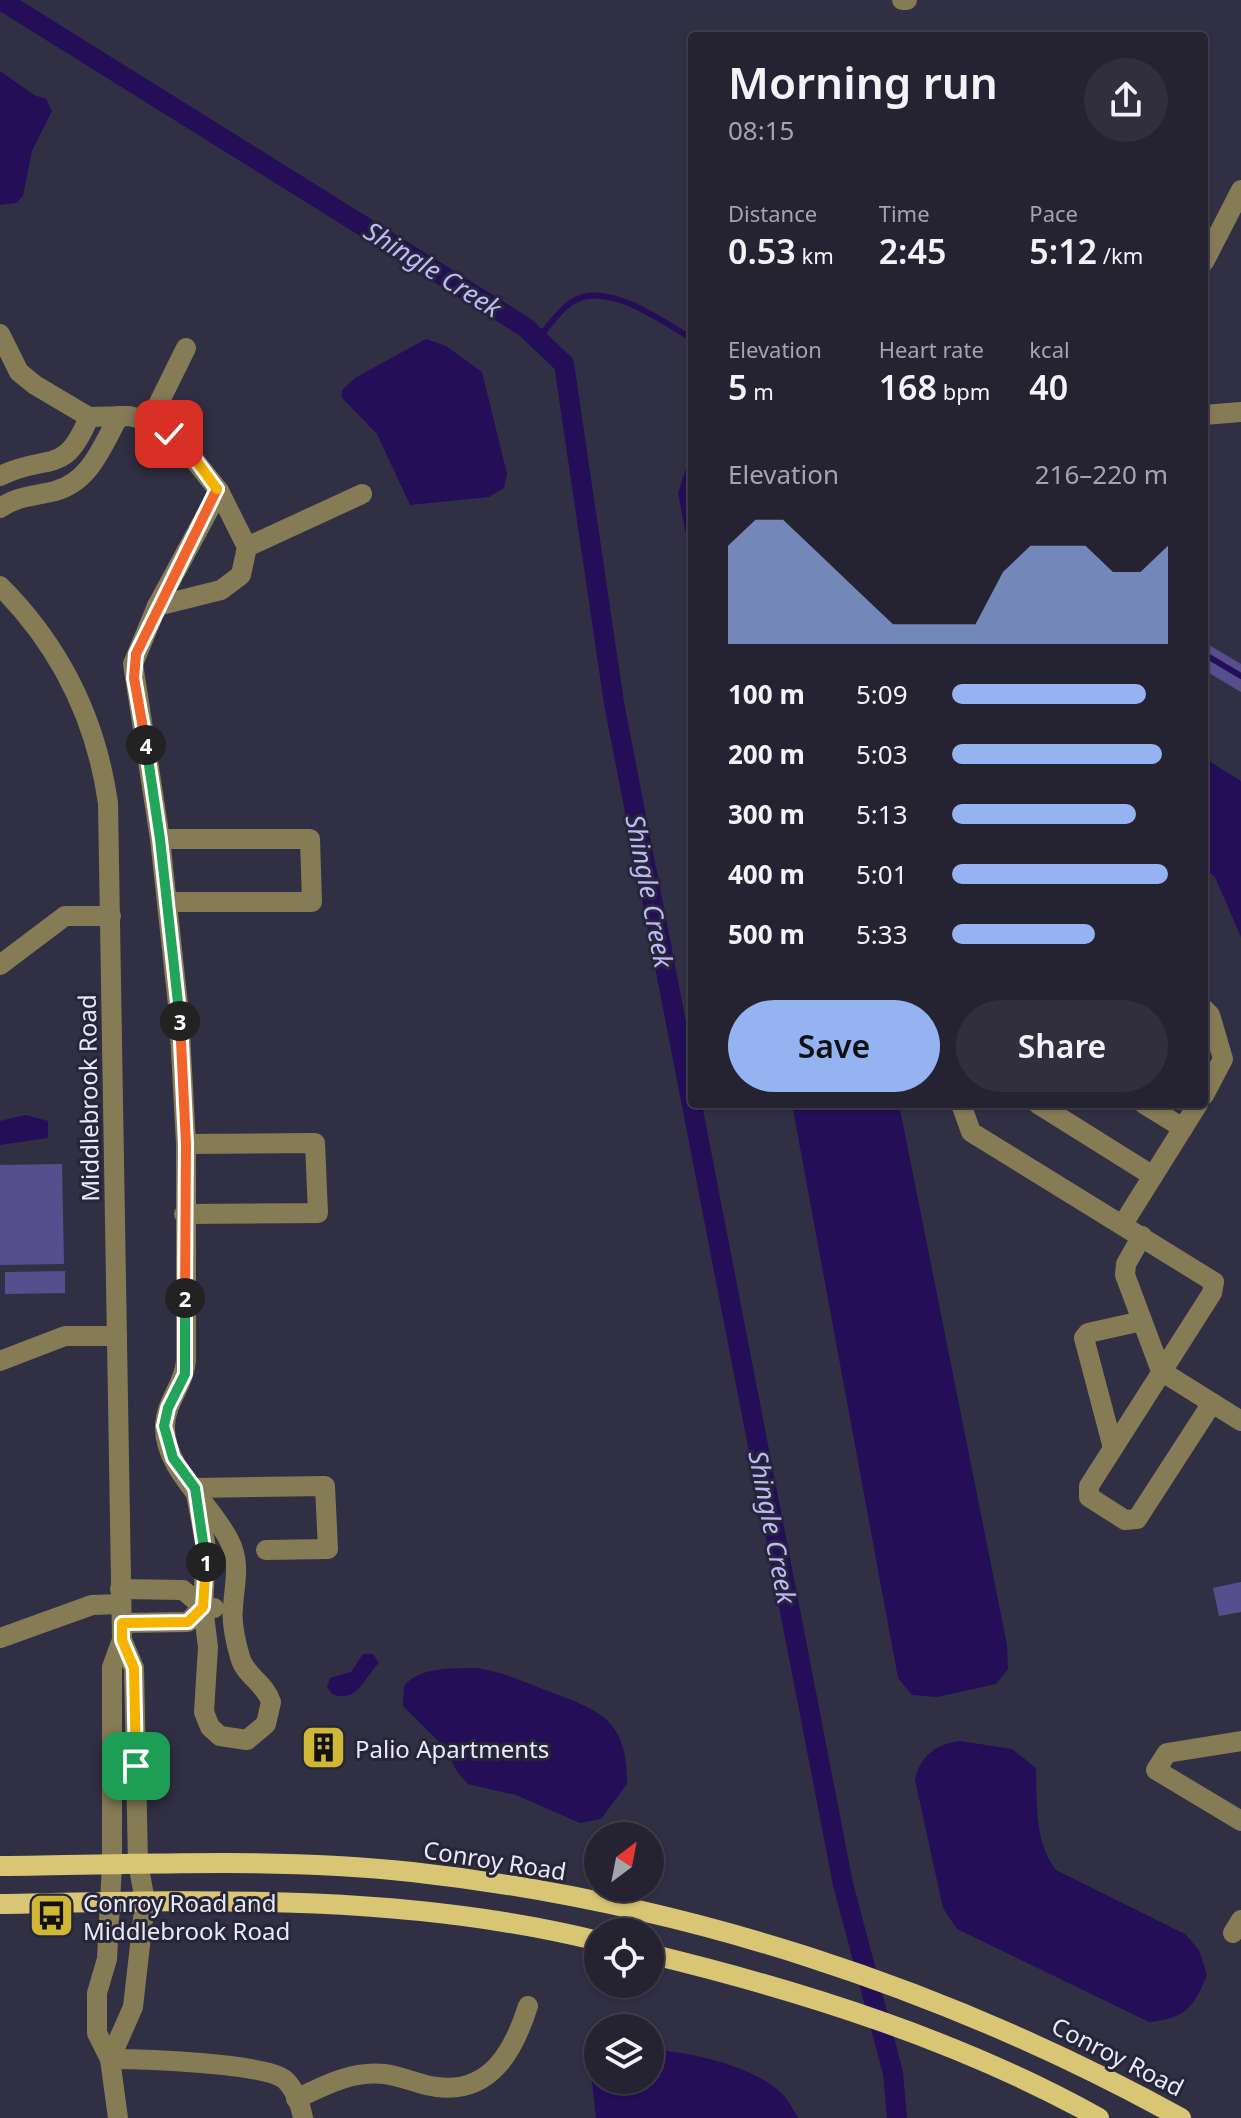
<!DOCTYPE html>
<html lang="en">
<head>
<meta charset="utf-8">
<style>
  :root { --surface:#252332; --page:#312f3e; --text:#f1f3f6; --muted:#a3a4ac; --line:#42404d; --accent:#95b2f1 }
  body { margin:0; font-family:"Noto Sans",sans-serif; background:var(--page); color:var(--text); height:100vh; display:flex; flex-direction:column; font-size:30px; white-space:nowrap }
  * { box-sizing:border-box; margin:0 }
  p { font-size:26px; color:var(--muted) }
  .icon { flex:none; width:44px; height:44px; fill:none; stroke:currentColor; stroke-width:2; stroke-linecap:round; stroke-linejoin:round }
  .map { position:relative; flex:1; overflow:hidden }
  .drawer { position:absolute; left:688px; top:32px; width:520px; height:1076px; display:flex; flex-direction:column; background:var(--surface); border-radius:8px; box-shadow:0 2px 6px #0004,0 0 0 2px var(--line) }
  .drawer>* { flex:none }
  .needle { width:52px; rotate:32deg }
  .fabs { position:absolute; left:584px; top:1822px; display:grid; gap:16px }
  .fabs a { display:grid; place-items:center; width:80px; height:80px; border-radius:50%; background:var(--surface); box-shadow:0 2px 6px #0004,0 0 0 2px var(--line); font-size:40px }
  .pin { position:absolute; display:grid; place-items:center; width:68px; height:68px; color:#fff; margin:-34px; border-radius:16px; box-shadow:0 4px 12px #0006 }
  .km { position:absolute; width:40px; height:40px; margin:-20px; border-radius:50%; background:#222; color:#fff; font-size:22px; line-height:40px; text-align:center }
  .round { display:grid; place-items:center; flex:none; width:84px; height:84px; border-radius:42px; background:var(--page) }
  .overview { display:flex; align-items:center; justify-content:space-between; height:136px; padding:0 40px }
  h1 { font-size:44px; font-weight:600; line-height:60px }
  .metrics { display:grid; grid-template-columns:repeat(3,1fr); gap:12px; height:136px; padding:8px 40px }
  .metrics div { display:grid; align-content:center }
  .metrics b { font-size:34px; font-weight:600 }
  .metrics small { font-size:22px; font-weight:400 }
  .metrics p { font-size:22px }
  .chart { height:224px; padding:16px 40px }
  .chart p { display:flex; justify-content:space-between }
  .chart svg { width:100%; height:144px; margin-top:8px; fill:var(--accent); opacity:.7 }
  .cta { display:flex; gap:16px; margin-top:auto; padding:16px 40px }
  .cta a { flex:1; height:92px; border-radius:48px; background:var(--accent); color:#111; font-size:32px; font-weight:600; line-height:92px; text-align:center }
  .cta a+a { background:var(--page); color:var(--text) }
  ul { padding:0 40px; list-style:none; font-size:26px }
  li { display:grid; grid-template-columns:128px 96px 1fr; align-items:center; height:60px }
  li i { height:20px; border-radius:10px; background:var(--accent) }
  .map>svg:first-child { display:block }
  .green { fill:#574e8e }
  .water { fill:#240e58 }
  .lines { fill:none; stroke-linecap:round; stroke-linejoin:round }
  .stream { stroke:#240e58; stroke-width:6 }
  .canal { stroke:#240e58; stroke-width:20 }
  .minor { stroke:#857c56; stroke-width:20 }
  .major { stroke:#d8c675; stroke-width:20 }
  .split-1-casing { stroke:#fff; stroke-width:16 }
  .split-2-casing { stroke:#fff; stroke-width:16 }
  .split-3-casing { stroke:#fff; stroke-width:16 }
  .split-4-casing { stroke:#fff; stroke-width:16 }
  .split-5-casing { stroke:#fff; stroke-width:16 }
  .split-6-casing { stroke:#fff; stroke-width:16 }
  .split-1 { stroke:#f5b400; stroke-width:10 }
  .split-2 { stroke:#22a559; stroke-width:10 }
  .split-3 { stroke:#f0652b; stroke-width:10 }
  .split-4 { stroke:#22a559; stroke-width:10 }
  .split-5 { stroke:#f0652b; stroke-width:10 }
  .split-6 { stroke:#f5b400; stroke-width:10 }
  .labels { text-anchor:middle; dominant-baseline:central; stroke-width:6; stroke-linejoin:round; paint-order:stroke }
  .street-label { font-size:24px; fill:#eae9f6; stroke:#272538 }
  .poi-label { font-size:24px; fill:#eae9f6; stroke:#272538; text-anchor:start }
  .water-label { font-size:26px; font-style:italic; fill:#bfb9fa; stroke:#272538 }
</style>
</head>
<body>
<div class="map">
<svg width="1241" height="2118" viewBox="0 0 1241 2118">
  <rect width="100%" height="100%" fill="#312f43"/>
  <!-- green -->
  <g class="green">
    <polygon points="1204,642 1241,664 1241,692 1204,670"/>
    <polygon points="62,1164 64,1264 0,1265 0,1165"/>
    <polygon points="65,1271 65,1293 5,1294 5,1272"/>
    <polygon points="1241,1582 1241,1612 1219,1616 1213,1588"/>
  </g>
  <!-- water -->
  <g class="water">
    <polygon points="0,71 34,95 46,99 52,111 32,151 23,196 16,203 0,205"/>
    <polygon points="426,339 446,346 482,372 507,474 504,488 489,497 410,505 377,434 342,398 342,390 355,378"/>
    <polygon points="692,463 692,566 678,493 687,465"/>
    <polygon points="1204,758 1241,781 1241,937 1215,877 1204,868"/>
    <polygon points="792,1104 899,1104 1007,1645 1008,1669 996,1684 937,1697 912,1695 898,1678"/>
    <polygon points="26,1115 48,1121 48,1138 0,1145 0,1121"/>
    <path d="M363,1654h10l6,9c-15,14 -21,41 -47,31l-5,-7 3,-9 21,-6z"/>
    <path d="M476,1668c28,4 50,15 77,25 50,18 75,30 74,91l-26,35 -21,4 -64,-28 -48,-11 -10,-11 -14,-26 -41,-41 1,-20c16,-20 48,-17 72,-18z"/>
    <path d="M960,1741l52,8 24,19c1,34 -2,73 20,102l129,64 14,16 8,25c-14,34 -22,43 -58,47l-192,-93 -14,-21 -28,-128c5,-24 21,-36 45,-39z"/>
    <path d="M650,2049c41,4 99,15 130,43 8,6 13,18 18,26h-202l-4,-36 6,-11v9h52z"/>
  </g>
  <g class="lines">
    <!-- stream -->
    <g class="stream">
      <path d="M538,339c10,-12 21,-29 34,-37 33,-23 92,20 120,37"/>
      <polyline points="1204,654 1241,676"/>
    </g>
    <!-- canal -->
    <polyline class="canal" points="1,0 525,327 564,364 614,703 843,1884 893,2073 897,2118"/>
    <!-- minor -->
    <g class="minor">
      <polyline points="902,0 907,0"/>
      <polyline points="1204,262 1241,190"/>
      <path d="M0,334l19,38 16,13 54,32 40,-1 21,5 34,26 35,44 -62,115 -24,58 27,175 19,175 7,130v217c-2,24 -20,40 -21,64 -2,44 47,79 65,117 11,22 4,43 3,66 -2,15 3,35 7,49 5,19 25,26 31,45l-5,22 -19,16 -27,-4 -10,-9 -6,-15 4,-65 -5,-40 3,-59 -11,-60"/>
      <polyline points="1204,415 1241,412"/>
      <polyline points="150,421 186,348"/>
      <path d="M0,476c49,-24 64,2 89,-59"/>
      <path d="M0,508c17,-12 35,-12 55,-17 36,-10 47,-45 64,-75"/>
      <polyline points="247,547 362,494"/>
      <path d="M0,586c60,60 96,133 108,217l14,837 -10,27v198l-5,94 -10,34v40l13,26 8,59"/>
      <polyline points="157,606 221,590 241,575 247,547 219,491"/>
      <polyline points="160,839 310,839 312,902 167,902"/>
      <polyline points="0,965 65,916 111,916"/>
      <polyline points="1204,1009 1210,1015 1223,1059 1204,1095"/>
      <polyline points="961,1104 971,1132 1214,1282 1212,1293 1089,1486 1089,1497 1125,1520 1137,1519 1212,1403"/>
      <polyline points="1038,1104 1153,1176"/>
      <polyline points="1144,1104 1183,1128"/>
      <polyline points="184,1214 318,1213 315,1143 186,1144"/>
      <polyline points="1123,1224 1198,1104"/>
      <polyline points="1142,1236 1126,1264 1125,1275 1161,1371 1241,1421"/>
      <polyline points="0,1361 65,1336 117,1336"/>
      <polyline points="1113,1448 1084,1338 1088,1333 1142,1321"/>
      <polyline points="195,1488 325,1486 328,1549 266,1550"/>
      <polyline points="120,1589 183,1590 203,1607 214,1608"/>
      <polyline points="122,1623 188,1622 203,1607"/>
      <polyline points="0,1638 92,1605 121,1604"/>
      <polyline points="1241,1741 1167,1753 1156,1770 1241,1821"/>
      <polyline points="1233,1933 1241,1920"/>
      <polyline points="110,2059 133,2007 145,1901 138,1863 134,1668 122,1640"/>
      <path d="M110,2059c32,0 152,4 174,20 10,8 17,27 19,39"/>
      <path d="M296,2099c29,-14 55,-28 88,-25 18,2 35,11 53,13 54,7 77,-37 91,-81"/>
    </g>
    <!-- major -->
    <g class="major">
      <path d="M0,1866c137,-1 276,-9 412,6 271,30 531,115 769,246"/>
      <path d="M0,1904c198,-4 404,-11 598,37"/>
      <path d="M650,1954c153,37 311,87 449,164"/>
    </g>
  </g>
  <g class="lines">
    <defs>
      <polyline id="split-1" points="136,1766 134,1668 122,1640 122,1623 188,1622 203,1607 206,1562"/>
      <polyline id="split-2" points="185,1298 185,1374 168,1408 164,1426 173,1458 195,1488 206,1562"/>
      <polyline id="split-3" points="180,1021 186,1144 185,1298"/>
      <polyline id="split-4" points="146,745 160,839 180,1021"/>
      <polyline id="split-5" points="146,745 134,678 136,654 217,489"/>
      <polyline id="split-6" points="169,434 195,459 217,489"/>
    </defs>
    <!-- split-1 casing -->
    <use href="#split-1" class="split-1-casing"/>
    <!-- split-2 casing -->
    <use href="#split-2" class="split-2-casing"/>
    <!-- split-3 casing -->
    <use href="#split-3" class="split-3-casing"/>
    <!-- split-4 casing -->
    <use href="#split-4" class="split-4-casing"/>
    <!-- split-5 casing -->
    <use href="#split-5" class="split-5-casing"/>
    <!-- split-6 casing -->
    <use href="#split-6" class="split-6-casing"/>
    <!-- split-1 -->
    <use href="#split-1" class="split-1"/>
    <!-- split-2 -->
    <use href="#split-2" class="split-2"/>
    <!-- split-3 -->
    <use href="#split-3" class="split-3"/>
    <!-- split-4 -->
    <use href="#split-4" class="split-4"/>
    <!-- split-5 -->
    <use href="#split-5" class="split-5"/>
    <!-- split-6 -->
    <use href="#split-6" class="split-6"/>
  </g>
  <!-- icons -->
  <defs>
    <symbol id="building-square" viewBox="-11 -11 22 22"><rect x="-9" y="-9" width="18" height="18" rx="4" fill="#d1b736" stroke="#272538"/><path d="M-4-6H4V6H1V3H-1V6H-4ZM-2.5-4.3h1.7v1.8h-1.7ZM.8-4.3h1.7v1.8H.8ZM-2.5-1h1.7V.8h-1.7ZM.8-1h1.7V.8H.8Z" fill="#111"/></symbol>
    <symbol id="bus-square" viewBox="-11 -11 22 22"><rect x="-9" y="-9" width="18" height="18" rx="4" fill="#d1b736" stroke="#272538"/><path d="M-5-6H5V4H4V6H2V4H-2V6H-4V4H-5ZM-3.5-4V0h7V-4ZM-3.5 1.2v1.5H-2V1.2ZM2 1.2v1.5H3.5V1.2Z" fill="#111"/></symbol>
  </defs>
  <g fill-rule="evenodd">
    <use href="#building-square" x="298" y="1722" width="51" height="51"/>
    <use href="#bus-square" x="26" y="1890" width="51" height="51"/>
  </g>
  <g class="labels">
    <!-- street labels -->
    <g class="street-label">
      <text transform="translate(88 1098) rotate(-91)">Middlebrook Road</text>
      <text transform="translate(495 1860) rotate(9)">Conroy Road</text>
      <text transform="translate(1118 2056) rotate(27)">Conroy Road</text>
    </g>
    <!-- poi labels -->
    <g class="poi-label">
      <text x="355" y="1748">Palio Apartments</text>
      <text x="83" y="1902">Conroy Road and<tspan x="83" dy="28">Middlebrook Road</tspan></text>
    </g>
    <!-- water labels -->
    <g class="water-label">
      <text transform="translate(433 269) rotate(32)">Shingle Creek</text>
      <text transform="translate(650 891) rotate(79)">Shingle Creek</text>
      <text transform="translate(773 1527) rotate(79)">Shingle Creek</text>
    </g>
  </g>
</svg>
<div class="fabs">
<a><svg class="needle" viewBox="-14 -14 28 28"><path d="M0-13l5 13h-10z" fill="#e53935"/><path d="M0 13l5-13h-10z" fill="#a3a4ac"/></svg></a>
<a><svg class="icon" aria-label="locate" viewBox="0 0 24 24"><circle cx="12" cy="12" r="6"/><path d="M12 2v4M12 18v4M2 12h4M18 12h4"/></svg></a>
<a><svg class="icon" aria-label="layers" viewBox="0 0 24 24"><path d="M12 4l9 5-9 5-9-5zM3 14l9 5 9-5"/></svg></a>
</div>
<div class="pin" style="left:136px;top:1766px;background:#1e9e55"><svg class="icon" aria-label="arrive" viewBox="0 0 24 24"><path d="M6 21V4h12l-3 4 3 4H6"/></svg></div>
<div class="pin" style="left:169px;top:434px;background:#d93025"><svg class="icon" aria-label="check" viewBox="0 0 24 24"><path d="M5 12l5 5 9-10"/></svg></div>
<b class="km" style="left:206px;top:1562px">1</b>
<b class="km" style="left:185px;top:1298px">2</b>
<b class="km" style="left:180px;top:1021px">3</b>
<b class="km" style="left:146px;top:745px">4</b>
<section class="drawer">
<div class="overview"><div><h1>Morning run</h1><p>08:15</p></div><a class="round"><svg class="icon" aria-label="share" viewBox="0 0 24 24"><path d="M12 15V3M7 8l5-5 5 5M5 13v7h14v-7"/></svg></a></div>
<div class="metrics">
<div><p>Distance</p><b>0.53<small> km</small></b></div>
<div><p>Time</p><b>2:45</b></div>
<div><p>Pace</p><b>5:12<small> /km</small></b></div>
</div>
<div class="metrics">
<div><p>Elevation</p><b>5<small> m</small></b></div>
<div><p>Heart rate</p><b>168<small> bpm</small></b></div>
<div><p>kcal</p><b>40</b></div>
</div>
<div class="chart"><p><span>Elevation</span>216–220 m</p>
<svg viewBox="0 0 160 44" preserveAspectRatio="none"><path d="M0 44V14L10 6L20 6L30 14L40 22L50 30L60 38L70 38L80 38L90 38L100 22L110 14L120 14L130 14L140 22L150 22L160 14V44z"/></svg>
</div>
<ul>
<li><b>100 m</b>5:09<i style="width:90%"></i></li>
<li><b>200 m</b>5:03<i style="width:97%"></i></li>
<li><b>300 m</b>5:13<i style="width:85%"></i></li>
<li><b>400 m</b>5:01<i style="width:100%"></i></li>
<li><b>500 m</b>5:33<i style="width:66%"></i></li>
</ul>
<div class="cta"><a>Save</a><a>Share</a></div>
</section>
</div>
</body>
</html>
